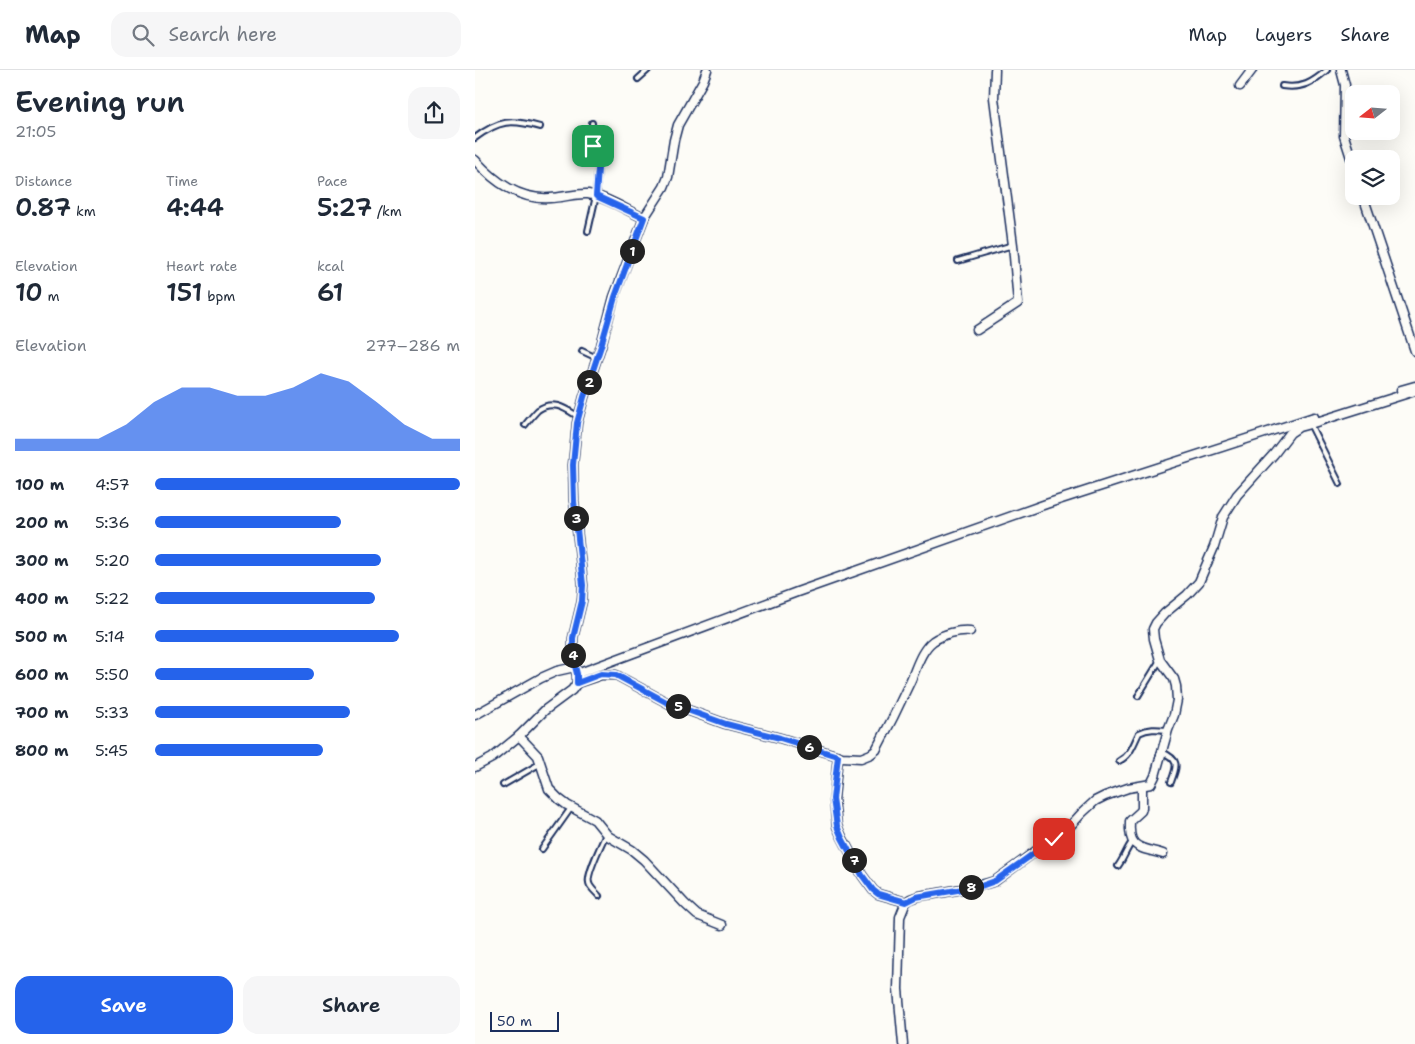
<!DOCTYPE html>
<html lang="en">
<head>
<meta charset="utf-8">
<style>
  :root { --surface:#fff; --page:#f6f6f7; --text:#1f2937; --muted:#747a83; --line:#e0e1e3; --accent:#2563eb }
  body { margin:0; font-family:"Shantell Sans",sans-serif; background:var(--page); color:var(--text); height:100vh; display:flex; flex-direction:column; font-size:19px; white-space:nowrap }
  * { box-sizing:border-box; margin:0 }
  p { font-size:16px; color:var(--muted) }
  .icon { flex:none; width:28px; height:28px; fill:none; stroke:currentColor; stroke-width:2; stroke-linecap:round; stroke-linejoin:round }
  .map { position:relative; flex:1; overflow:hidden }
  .drawer { display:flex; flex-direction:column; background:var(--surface); width:475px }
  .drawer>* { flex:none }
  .needle { width:32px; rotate:253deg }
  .buttons { position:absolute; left:870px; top:15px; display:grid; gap:10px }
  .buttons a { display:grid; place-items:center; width:55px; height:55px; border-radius:10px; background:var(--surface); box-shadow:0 5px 20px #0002; font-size:25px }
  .scale { position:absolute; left:15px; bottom:12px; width:69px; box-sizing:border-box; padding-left:5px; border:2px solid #1b2f5e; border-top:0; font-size:14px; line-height:18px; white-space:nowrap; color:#1b2f5e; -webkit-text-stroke:4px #fdfcf7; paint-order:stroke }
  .pin { position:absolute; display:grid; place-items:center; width:42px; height:42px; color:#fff; margin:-21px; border-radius:10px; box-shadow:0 2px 8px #0006 }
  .km { position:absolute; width:25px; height:25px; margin:-12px; border-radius:50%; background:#222; color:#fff; font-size:14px; line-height:25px; text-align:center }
  .round { display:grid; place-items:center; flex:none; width:52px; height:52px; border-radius:15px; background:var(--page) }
  .overview { display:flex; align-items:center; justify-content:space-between; height:85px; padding:0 15px }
  h1 { font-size:28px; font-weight:600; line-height:38px }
  .figures { display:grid; grid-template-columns:repeat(3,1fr); gap:8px; height:85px; padding:5px 15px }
  .figures div { display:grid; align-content:center }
  .figures b { font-size:25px; font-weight:600 }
  .figures small { font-size:14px; font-weight:400 }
  .figures p { font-size:14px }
  .chart { height:140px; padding:10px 15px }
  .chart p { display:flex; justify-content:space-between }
  .chart svg { width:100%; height:90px; margin-top:5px; fill:var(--accent); opacity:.7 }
  .primary-button { display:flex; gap:10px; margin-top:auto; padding:10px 15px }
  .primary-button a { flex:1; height:58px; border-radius:15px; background:var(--accent); color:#fff; font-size:20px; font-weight:600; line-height:58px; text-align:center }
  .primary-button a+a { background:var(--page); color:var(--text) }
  ul { padding:0 15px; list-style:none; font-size:16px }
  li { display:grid; grid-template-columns:80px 60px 1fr; align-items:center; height:38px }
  li i { height:12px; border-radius:6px; background:var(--accent) }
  header { display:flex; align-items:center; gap:30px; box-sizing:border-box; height:70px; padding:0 25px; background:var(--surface); border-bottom:1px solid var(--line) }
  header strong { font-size:24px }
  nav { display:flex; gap:28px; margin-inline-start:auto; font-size:18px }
  .search { width:350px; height:45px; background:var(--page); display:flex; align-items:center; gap:12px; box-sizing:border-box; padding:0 18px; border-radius:15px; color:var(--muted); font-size:19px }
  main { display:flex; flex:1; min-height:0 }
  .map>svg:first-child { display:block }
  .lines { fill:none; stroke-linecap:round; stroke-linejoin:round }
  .service-casing { stroke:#1b2f5e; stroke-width:8 }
  .minor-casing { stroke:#1b2f5e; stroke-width:11 }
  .service { stroke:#fdfcf7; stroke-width:4 }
  .minor { stroke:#fdfcf7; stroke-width:8 }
  .route-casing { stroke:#fff; stroke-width:10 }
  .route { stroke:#2563eb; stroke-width:6 }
</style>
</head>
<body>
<header>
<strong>Map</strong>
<div class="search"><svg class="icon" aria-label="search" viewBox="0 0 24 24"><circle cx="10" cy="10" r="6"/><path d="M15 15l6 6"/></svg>Search here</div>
<nav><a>Map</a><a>Layers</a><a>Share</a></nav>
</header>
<main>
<section class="drawer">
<div class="overview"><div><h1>Evening run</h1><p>21:05</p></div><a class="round"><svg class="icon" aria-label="share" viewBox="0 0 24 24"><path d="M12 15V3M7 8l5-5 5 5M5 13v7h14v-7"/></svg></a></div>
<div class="figures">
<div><p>Distance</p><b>0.87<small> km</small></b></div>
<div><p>Time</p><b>4:44</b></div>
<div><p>Pace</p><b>5:27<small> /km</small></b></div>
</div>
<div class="figures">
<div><p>Elevation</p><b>10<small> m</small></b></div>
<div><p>Heart rate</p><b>151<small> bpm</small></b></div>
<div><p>kcal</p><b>61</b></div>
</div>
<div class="chart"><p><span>Elevation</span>277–286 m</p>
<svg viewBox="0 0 160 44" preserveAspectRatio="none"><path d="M0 44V38L10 38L20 38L30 38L40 31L50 20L60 13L70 13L80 17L90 17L100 13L110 6L120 10L130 20L140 31L150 38L160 38V44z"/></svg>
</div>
<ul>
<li><b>100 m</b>4:57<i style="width:100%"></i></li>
<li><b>200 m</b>5:36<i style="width:61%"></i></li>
<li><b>300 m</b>5:20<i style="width:74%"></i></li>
<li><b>400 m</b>5:22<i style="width:72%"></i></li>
<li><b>500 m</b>5:14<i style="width:80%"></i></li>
<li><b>600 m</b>5:50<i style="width:52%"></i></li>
<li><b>700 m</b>5:33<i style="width:64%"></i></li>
<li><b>800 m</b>5:45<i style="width:55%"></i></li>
</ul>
<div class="primary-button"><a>Save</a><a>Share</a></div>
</section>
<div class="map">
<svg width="940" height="974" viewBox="0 0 940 974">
  <rect width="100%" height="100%" fill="#fdfcf7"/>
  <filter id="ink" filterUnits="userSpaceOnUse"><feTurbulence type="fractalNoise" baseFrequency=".02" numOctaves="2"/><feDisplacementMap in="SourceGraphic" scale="10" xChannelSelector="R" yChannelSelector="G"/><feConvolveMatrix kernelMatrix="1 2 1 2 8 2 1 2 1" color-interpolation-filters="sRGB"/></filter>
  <g filter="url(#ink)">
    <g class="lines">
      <defs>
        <g id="service">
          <polyline points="163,9 173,0"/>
          <path d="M807,16c20,3 30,-3 45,-16"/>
          <path d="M0,68c24,-18 36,-19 65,-11"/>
          <polyline points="113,161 121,126 123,99 118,76 117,53"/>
          <polyline points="483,191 538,175"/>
          <polyline points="107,281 122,288"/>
          <polyline points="835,354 865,414"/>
          <path d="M50,355c4,-5 9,-11 13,-15 15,-11 28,-1 41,7"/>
          <polyline points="663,626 685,590"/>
          <path d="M687,682c18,8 15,14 9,30"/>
          <path d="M644,691c12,-6 14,-16 20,-28 10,-5 18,-4 29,-3"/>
          <polyline points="28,715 66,693"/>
          <polyline points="67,779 96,738"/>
          <path d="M643,796c6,-8 8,-16 14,-24"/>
          <path d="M124,826c-3,-4 -9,-8 -10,-13 -3,-8 13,-40 17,-49"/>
        </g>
        <g id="minor">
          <polyline points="866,0 870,15 869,66 879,97"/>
          <polyline points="765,16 777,0"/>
          <path d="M0,90c20,22 44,40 75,38 12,0 26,-5 38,-4 19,3 38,16 56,24"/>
          <polyline points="888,126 940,281"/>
          <polyline points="502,260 543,233 538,175 519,28 520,0"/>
          <polyline points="926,320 940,316"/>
          <polyline points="102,604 322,522 571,434 839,347"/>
          <path d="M102,613l24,-8h15l52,28 58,21 54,14 62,19 19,1 10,-4 5,-4c12,-22 23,-44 33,-66 7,-14 11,-33 24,-43 10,-7 25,-11 37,-10"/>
          <polyline points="0,645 66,608 82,601 100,597"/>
          <polyline points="44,666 63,686 74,719 84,729 92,735 120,750 133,766 157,780 169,790 210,834 222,845 247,855"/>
          <polyline points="363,686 359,729 362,756 367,767 387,805 398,820 403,824 431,832"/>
          <polyline points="0,697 17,688 44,666 70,640 97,620 102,613 102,604 98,588 98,568 107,531 108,515 99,431 98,395 102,353 109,327 126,276 139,227 169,148 189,117 193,107 199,70 203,55 228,11 232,0"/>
          <path d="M667,716v22l-1,3 -11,10c-2,29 10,26 33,33"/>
          <path d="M428,974l-5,-55 2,-72 6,-15c8,-6 17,-7 27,-8 21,-4 42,-6 62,-13l75,-55 12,-13 13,-12 10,-5 23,-8 23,-4 4,-8 13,-46 6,-15 3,-15 -1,-14 -2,-7 -14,-19 -6,-21 -1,-10 3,-6 9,-10 22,-18 12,-13 15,-35 9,-30 14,-22 37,-41 16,-21 9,-6 11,-3 105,-33"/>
        </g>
      </defs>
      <!-- service casing -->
      <use href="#service" class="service-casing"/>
      <!-- minor casing -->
      <use href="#minor" class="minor-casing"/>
      <!-- service -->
      <use href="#service" class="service"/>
      <!-- minor -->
      <use href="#minor" class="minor"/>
    </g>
  </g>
  <g class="lines" filter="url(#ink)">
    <defs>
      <polyline id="route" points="118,76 123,99 121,126 169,148 140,227 126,276 109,327 102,353 98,395 99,431 108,515 107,531 98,568 98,588 102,604 102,613 126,604 141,605 193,633 251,654 305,668 363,686 358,729 362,756 367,768 387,805 398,820 403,824 431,832 441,827 506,816 520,811 579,769"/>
    </defs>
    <!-- route casing -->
    <use href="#route" class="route-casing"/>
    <!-- route -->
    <use href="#route" class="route"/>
  </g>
</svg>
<div class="buttons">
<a><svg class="needle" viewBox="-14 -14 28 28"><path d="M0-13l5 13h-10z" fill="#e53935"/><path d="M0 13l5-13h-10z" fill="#747a83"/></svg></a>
<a><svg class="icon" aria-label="layers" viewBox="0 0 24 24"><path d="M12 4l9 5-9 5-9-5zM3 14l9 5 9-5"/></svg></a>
</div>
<div class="scale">50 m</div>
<div class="pin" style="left:118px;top:76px;background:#1e9e55"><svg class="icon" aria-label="arrive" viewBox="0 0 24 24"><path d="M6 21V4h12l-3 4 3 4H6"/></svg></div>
<div class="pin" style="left:579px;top:769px;background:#d93025"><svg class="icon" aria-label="check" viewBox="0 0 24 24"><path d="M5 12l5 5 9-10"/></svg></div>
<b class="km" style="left:157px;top:181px">1</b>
<b class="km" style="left:114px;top:312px">2</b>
<b class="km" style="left:101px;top:448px">3</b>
<b class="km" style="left:98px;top:585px">4</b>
<b class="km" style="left:203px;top:636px">5</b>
<b class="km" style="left:334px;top:677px">6</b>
<b class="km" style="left:379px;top:790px">7</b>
<b class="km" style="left:496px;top:817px">8</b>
</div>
</main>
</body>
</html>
